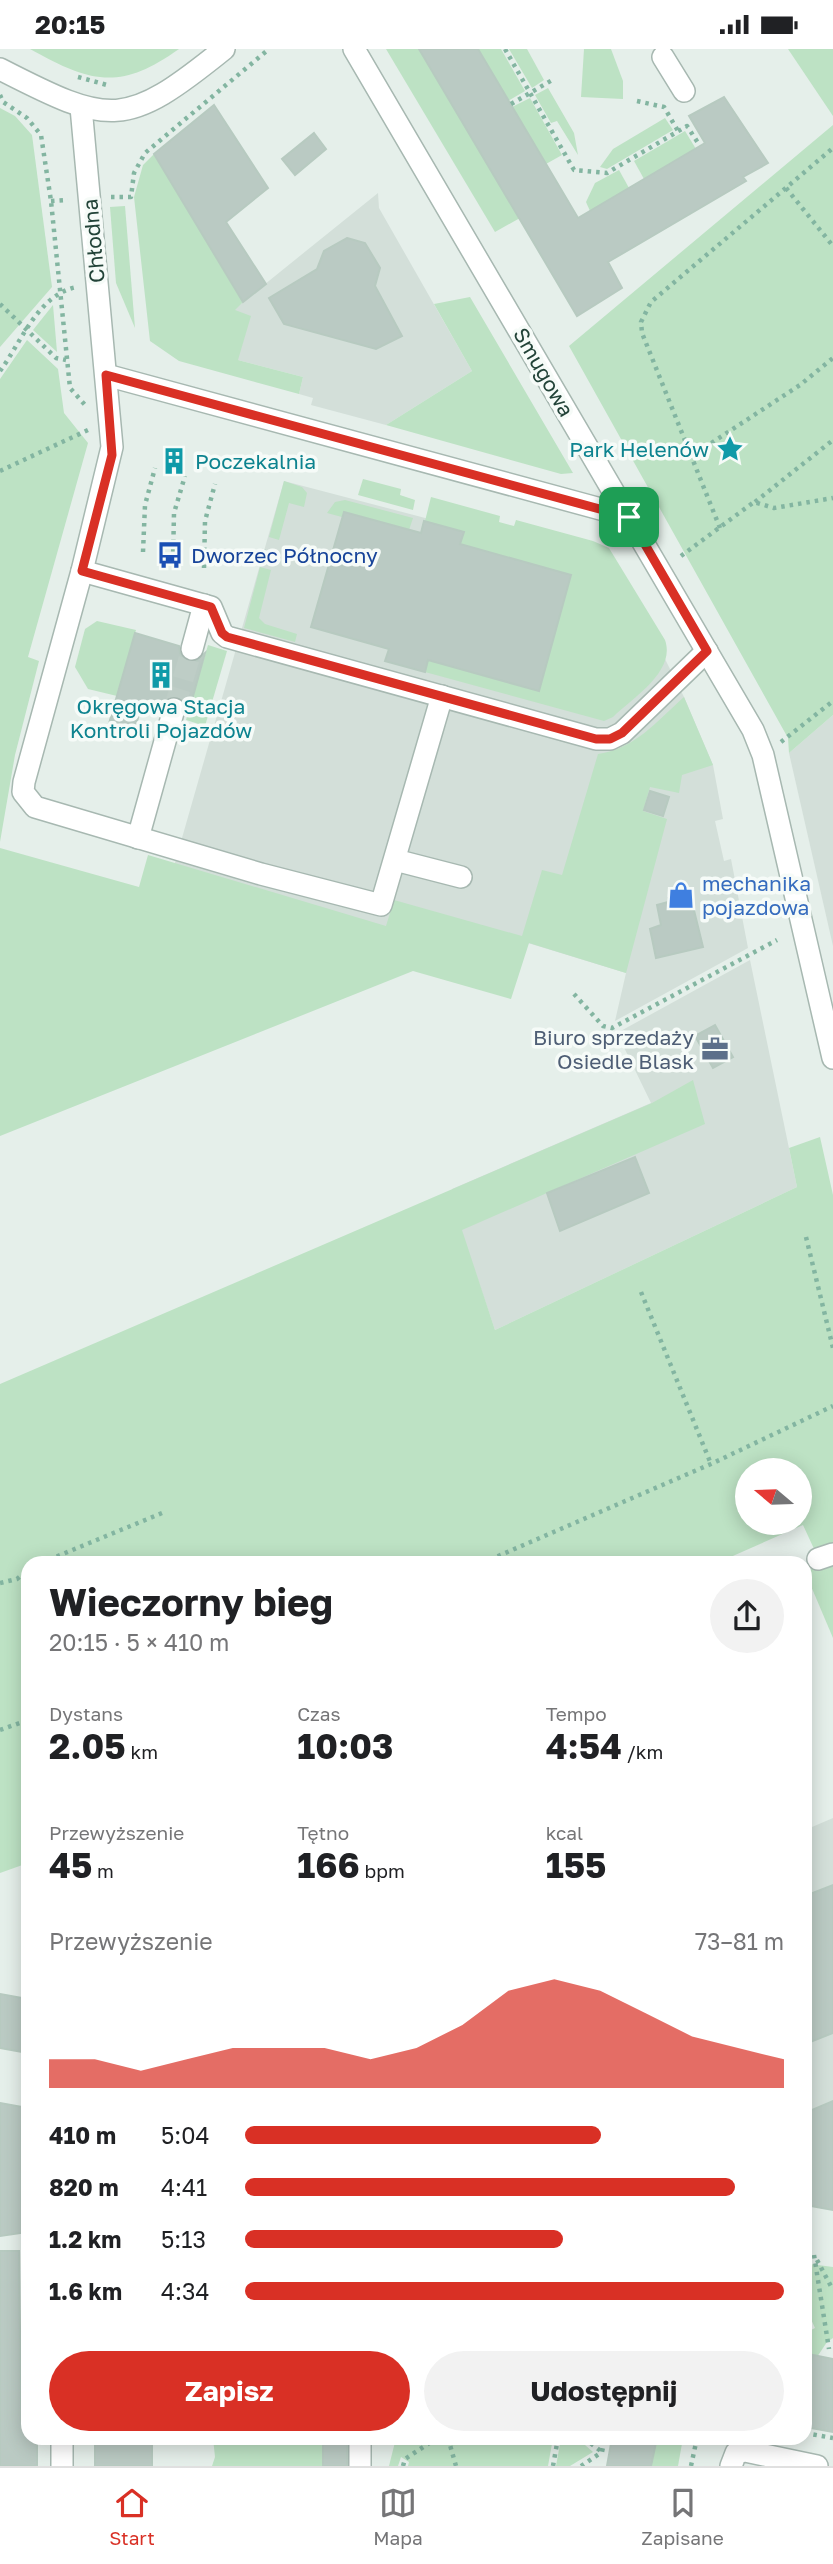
<!DOCTYPE html>
<html lang="pl">
<head>
<meta charset="utf-8">
<style>
  :root { --surface:#fff; --page:#f2f2f2; --text:#202124; --muted:#757577; --line:#e0e0e0; --accent:#d93025 }
  body { margin:0; font-family:"Golos Text",sans-serif; background:var(--page); color:var(--text); height:100vh; display:flex; flex-direction:column; font-size:26px; white-space:nowrap }
  * { box-sizing:border-box; margin:0 }
  p { font-size:23px; color:var(--muted) }
  .icon { flex:none; width:38px; height:38px; fill:none; stroke:currentColor; stroke-width:2; stroke-linecap:round; stroke-linejoin:round }
  .map { position:relative; flex:1; overflow:hidden }
  .sheet { position:absolute; left:21px; top:1507px; width:791px; height:889px; display:flex; flex-direction:column; background:var(--surface); border-radius:21px; box-shadow:0 4px 18px #0003 }
  .sheet>* { flex:none }
  .needle { width:46px; rotate:289deg }
  .tools { position:absolute; left:735px; top:1409px; display:grid; gap:14px }
  .tools a { display:grid; place-items:center; width:77px; height:77px; border-radius:50%; background:var(--surface); box-shadow:0 4px 18px #0003; font-size:35px }
  .pin { position:absolute; display:grid; place-items:center; width:60px; height:60px; color:#fff; margin:-30px; border-radius:14px; box-shadow:0 4px 10px #0006 }
  .round { display:grid; place-items:center; flex:none; width:74px; height:74px; border-radius:37px; background:var(--page) }
  .head { display:flex; align-items:center; justify-content:space-between; height:119px; padding:0 28px }
  h1 { font-size:38px; font-weight:700; line-height:52px }
  .figures { display:grid; grid-template-columns:repeat(3,1fr); gap:10px; height:119px; padding:7px 28px }
  .figures div { display:grid; align-content:center }
  .figures b { font-size:35px; font-weight:700 }
  .figures small { font-size:19px; font-weight:400 }
  .figures p { font-size:19px }
  .chart { height:196px; padding:14px 28px }
  .chart p { display:flex; justify-content:space-between }
  .chart svg { width:100%; height:126px; margin-top:7px; fill:var(--accent); opacity:.7 }
  .action { display:flex; gap:14px; margin-top:auto; padding:14px 28px }
  .action a { flex:1; height:80px; border-radius:42px; background:var(--accent); color:#fff; font-size:28px; font-weight:700; line-height:80px; text-align:center }
  .action a+a { background:var(--page); color:var(--text) }
  ul { padding:0 28px; list-style:none; font-size:23px }
  li { display:grid; grid-template-columns:112px 84px 1fr; align-items:center; height:52px }
  li i { height:18px; border-radius:9px; background:var(--accent) }
  .status { display:flex; justify-content:space-between; align-items:center; height:49px; padding:0 35px; background:var(--surface); direction:ltr }
  .status svg { height:19px; fill:currentColor }
  .tabs { display:flex; justify-content:space-around; align-items:center; height:98px; border-top:2px solid var(--line); background:var(--surface); font-size:19px; color:var(--muted) }
  .tabs a { display:grid; justify-items:center; gap:4px }
  .tabs .on { color:var(--accent) }
  .map>svg:first-child { display:block }
  .built { fill:#d3dfd9 }
  .green { fill:#bde2c4; fill-rule:evenodd }
  .building { fill:#bacac3; stroke:#b7cac0; stroke-width:2 }
  .lines { fill:none; stroke-linecap:round; stroke-linejoin:round }
  .minor-tunnel { stroke:#becdc6; stroke-width:21; stroke-dasharray:21 10; stroke-linecap:butt }
  .minor-casing { stroke:#a7b8b1; stroke-width:24 }
  .path { stroke:#83b5a1; stroke-width:4.5; stroke-dasharray:3.5 5; stroke-linecap:butt }
  .minor { stroke:#fff; stroke-width:21 }
  .route-casing { stroke:#fff; stroke-width:14 }
  .route { stroke:#d93025; stroke-width:9 }
  .labels { text-anchor:middle; dominant-baseline:central; stroke-width:7; stroke-linejoin:round; paint-order:stroke }
  .street-label { font-size:21px; fill:#224338; stroke:#f6fbf8 }
  .culture-label { font-size:21px; fill:#0d838f; stroke:#f6fbf8; text-anchor:end }
  .transit-label { font-size:21px; fill:#164399; stroke:#f6fbf8; text-anchor:start }
  .shop-label { font-size:21px; fill:#366cbe; stroke:#f6fbf8; text-anchor:start }
  .service-label { font-size:21px; fill:#4e5e75; stroke:#f6fbf8; text-anchor:end }
</style>
</head>
<body>
<div class="status"><b>20:15</b><svg viewBox="0 0 49 12"><path d="M0 12V9h3v3zM5 12V6h3v6zM10 12V3h3v9zM15 12V0h3v12zM26 1h20v11H26zM47 4h2v5h-2z"/></svg></div>
<div class="map">
<svg width="833" height="2417" viewBox="0 0 833 2417">
  <rect width="100%" height="100%" fill="#e5efea"/>
  <!-- built -->
  <g class="built">
    <polygon points="378,144 379,159 472,322 386,376 311,356 313,349 299,345 303,328 238,311 234,260"/>
    <polygon points="284,432 620,520 684,648 713,716 723,770 715,772 724,812 731,810 748,899 615,972 626,924 528,894 386,881 174,817"/>
    <polygon points="833,666 833,897 789,704"/>
    <polygon points="750,911 797,1138 495,1281 461,1181 452,1140 651,1054 617,984"/>
    <polygon points="833,1769 833,2052 805,2064 805,1781"/>
  </g>
  <!-- green -->
  <g class="green">
    <path d="M30,0h149c-59,42 -88,34 -149,0z"/>
    <polygon points="386,0 419,0 520,169 495,183"/>
    <polygon points="478,0 501,0 525,42 508,52"/>
    <polygon points="509,0 527,0 544,31 532,39"/>
    <polygon points="584,0 611,0 623,32 623,50 581,48"/>
    <polygon points="788,0 833,0 833,67"/>
    <polygon points="548,39 574,84 578,106 557,72 551,74 535,46"/>
    <polygon points="530,49 562,106 546,115 512,58"/>
    <polygon points="0,59 15,67 32,86 52,238 0,298"/>
    <polygon points="665,69 673,81 607,120 600,118 613,100"/>
    <polygon points="833,76 833,666 789,704 788,689 569,297"/>
    <polygon points="685,82 696,100 644,130 634,112"/>
    <polygon points="154,105 243,253 235,261 251,267 238,311 303,328 299,345 179,312 150,292 134,148 143,116"/>
    <polygon points="619,121 629,139 590,162 586,153 595,134"/>
    <polygon points="125,157 135,279 116,234 110,158"/>
    <polygon points="470,248 573,424 561,425 386,376 472,322 434,255"/>
    <polygon points="53,256 57,303 33,281"/>
    <polygon points="27,291 58,320 64,364 88,394 28,608 39,612 15,706 0,793 0,330"/>
    <polygon points="363,430 401,440 400,446 415,451 413,461 358,446"/>
    <polygon points="284,432 302,438 307,444 304,458 289,454 279,491 269,488"/>
    <path d="M431,448l69,19 -1,6 15,4 2,-6 77,21 16,7 56,92c11,31 -31,57 -52,77l-9,4 -179,-49 3,-12 111,30 32,-115 -111,-31 3,-12 -38,-11z"/>
    <polygon points="345,451 413,469 409,481 344,463 342,468 327,464 335,453"/>
    <polygon points="260,518 271,521 259,569 265,575 297,585 295,593 244,579"/>
    <polygon points="97,572 136,581 117,647 88,640 75,618 85,580"/>
    <polygon points="208,596 227,602 205,677 186,671"/>
    <path d="M684,648l29,68 -31,10 -3,18 -29,-6 -7,24 24,8 -41,154 -97,-30 -18,56 -98,-28 -413,165v-288l139,39 9,-32 238,71 8,-26 128,36 20,-66 20,5 36,-121c37,-5 59,-33 86,-57z"/>
    <path d="M693,1031l12,44 -243,106 33,100 302,-143 -8,-39 31,-11 13,58v350l-18,6 -12,-26 -86,38h-689v300l-28,10v-489l652,-281zM747,1421h53v53h-53z"/>
    <polygon points="833,1510 833,1589 805,1523"/>
    <polygon points="810,2215 833,2218 833,2289 827,2293 805,2326 805,2284 815,2279 805,2257"/>
    <polygon points="213,2389 323,2389 323,2417 212,2417 215,2408"/>
    <polygon points="396,2389 553,2389 548,2417 408,2417 409,2413 401,2408 398,2417 389,2417"/>
    <polygon points="561,2389 577,2389 593,2403 570,2417 556,2417"/>
    <polygon points="657,2389 683,2389 678,2417 651,2417"/>
  </g>
  <!-- building -->
  <g class="building">
    <polygon points="419,0 478,0 578,169 705,94 689,67 724,48 768,114 743,128 746,132 608,213 622,239 577,267"/>
    <polygon points="214,56 268,139 226,173 266,235 243,253 154,105"/>
    <polygon points="314,84 326,100 295,126 282,110"/>
    <polygon points="347,189 365,194 380,219 375,237 402,287 376,300 284,275 269,249 317,220 324,202"/>
    <polygon points="344,463 421,484 424,472 464,483 460,495 571,526 539,642 428,611 425,623 385,612 389,600 311,578"/>
    <polygon points="135,584 179,597 180,604 188,612 196,612 205,604 188,665 184,651 178,648 170,648 161,657 143,652 133,686 108,678"/>
    <polygon points="650,742 669,748 663,767 644,761"/>
    <polygon points="690,845 703,898 656,909 650,880 661,876 657,856 668,853 668,849"/>
    <polygon points="715,976 733,1008 713,1019 695,987"/>
    <polygon points="635,1108 649,1144 560,1182 547,1144"/>
    <polygon points="833,1836 833,1984 805,1995 805,1847"/>
    <polygon points="0,1945 28,1950 28,2004 0,1999"/>
    <polygon points="833,2052 833,2161 805,2156 805,2064"/>
    <polygon points="0,2054 28,2059 28,2183 0,2187"/>
    <polygon points="0,2202 19,2202 21,2359 28,2358 28,2389 37,2389 37,2417 0,2417"/>
    <polygon points="813,2306 833,2310 833,2383 805,2378 805,2348"/>
    <rect x="95" y="2389" width="57" height="28"/>
    <rect x="323" y="2389" width="24" height="28"/>
    <polygon points="612,2389 657,2389 651,2417 607,2417"/>
  </g>
  <g class="lines">
    <!-- minor-tunnel -->
    <polyline class="minor-tunnel" points="174,660 192,600"/>
    <defs>
      <g id="minor">
        <polyline points="354,0 753,681 763,706 833,1009"/>
        <polyline points="663,8 684,42"/>
        <path d="M0,20c111,57 125,60 224,-20"/>
        <polyline points="81,58 112,398 82,522 211,558 222,584 227,588 596,690 610,690 622,684 707,602"/>
        <polyline points="106,326 630,468"/>
        <polyline points="82,522 24,733 23,743 35,758 261,825 381,856 442,647"/>
        <polyline points="192,600 204,556"/>
        <polyline points="138,789 174,660"/>
        <polyline points="395,811 461,828"/>
        <polyline points="818,1510 833,1505"/>
        <polyline points="62,2389 62,2417"/>
        <polyline points="360,2389 360,2417"/>
        <polyline points="731,2417 736,2404 745,2402 817,2417"/>
      </g>
    </defs>
    <!-- minor casing -->
    <use href="#minor" class="minor-casing"/>
    <!-- path -->
    <g class="path">
      <polyline points="505,0 574,121 607,124 687,77 700,97"/>
      <polyline points="78,28 107,36"/>
      <polyline points="0,46 3,53 27,69 41,86 51,152 70,339 85,356"/>
      <polyline points="637,52 664,58 678,82"/>
      <polyline points="511,55 554,30"/>
      <polyline points="786,139 833,197"/>
      <polyline points="111,148 131,148 134,124 145,104 269,0"/>
      <polyline points="51,152 68,151"/>
      <polyline points="0,255 56,309 66,311"/>
      <path d="M0,322c21,-28 38,-77 77,-84"/>
      <polyline points="690,408 800,336 833,309"/>
      <polyline points="0,422 88,381"/>
      <polyline points="755,453 833,391"/>
      <polyline points="720,479 642,284 641,273 651,253 833,99"/>
      <polyline points="262,502 275,506"/>
      <polyline points="143,503 145,456 155,419"/>
      <polyline points="681,507 754,453 774,459 833,449"/>
      <polyline points="173,511 174,464 185,427"/>
      <polyline points="204,519 205,472 215,435"/>
      <polyline points="781,693 833,652"/>
      <polyline points="574,945 603,977 612,979 777,891"/>
      <polyline points="806,1188 833,1299"/>
      <polyline points="641,1243 711,1415"/>
      <polyline points="41,1514 162,1464"/>
      <polyline points="482,1514 711,1415 833,1357"/>
      <polyline points="0,1534 17,1530 28,1521"/>
      <polyline points="0,1681 28,1671"/>
      <polyline points="814,2206 829,2300"/>
      <polyline points="817,2211 833,2241"/>
      <polyline points="805,2384 833,2389"/>
      <polyline points="448,2389 456,2417"/>
      <polyline points="584,2389 602,2403"/>
      <polyline points="403,2417 405,2410 437,2389"/>
      <polyline points="553,2417 558,2389"/>
      <polyline points="581,2417 602,2403 605,2389"/>
      <polyline points="691,2417 697,2389"/>
    </g>
    <!-- minor -->
    <use href="#minor" class="minor"/>
  </g>
  <g class="lines">
    <defs>
      <polygon id="route" points="106,326 629,468 707,602 622,684 610,690 596,690 227,588 222,584 211,558 82,522 112,406"/>
    </defs>
    <!-- route casing -->
    <use href="#route" class="route-casing"/>
    <!-- route -->
    <use href="#route" class="route"/>
  </g>
  <!-- icons -->
  <defs>
    <symbol id="sight-bare" viewBox="-9 -9 18 18"><path d="M0-6L1.8-2.2L6-1.7L2.9 1.2L3.7 5.4L0 3.3L-3.7 5.4L-2.9 1.2L-6-1.7L-1.8-2.2Z" fill="#0f9aa8" stroke="#f6fbf8" stroke-width="2.5" paint-order="stroke"/></symbol>
    <symbol id="building-bare" viewBox="-9 -9 18 18"><path d="M-4-6H4V6H1V3H-1V6H-4ZM-2.5-4.3h1.7v1.8h-1.7ZM.8-4.3h1.7v1.8H.8ZM-2.5-1h1.7V.8h-1.7ZM.8-1h1.7V.8H.8Z" fill="#0f9aa8" stroke="#f6fbf8" stroke-width="2.5" paint-order="stroke"/></symbol>
    <symbol id="bus-bare" viewBox="-9 -9 18 18"><path d="M-5-6H5V4H4V6H2V4H-2V6H-4V4H-5ZM-3.5-4V0h7V-4ZM-3.5 1.2v1.5H-2V1.2ZM2 1.2v1.5H3.5V1.2Z" fill="#1a4fb4" stroke="#f6fbf8" stroke-width="2.5" paint-order="stroke"/></symbol>
    <symbol id="shop-bare" viewBox="-9 -9 18 18"><path d="M-5-2.5h2.3a2.7 3.5 0 0 1 5.4 0H5L5.5 6h-11ZM-1.5-2.5h3a1.5 2.3 0 0 0-3 0Z" fill="#3f7fe0" stroke="#f6fbf8" stroke-width="2.5" paint-order="stroke"/></symbol>
    <symbol id="office-bare" viewBox="-9 -9 18 18"><path d="M-6-3h4V-5.5h4V-3h4V5H-6ZM-1-4.5V-3h2v-1.5ZM-6 0V1H6V0Z" fill="#5c6f8a" stroke="#f6fbf8" stroke-width="2.5" paint-order="stroke"/></symbol>
  </defs>
  <g fill-rule="evenodd">
    <use href="#sight-bare" x="711" y="381" width="38" height="38"/>
    <use href="#building-bare" x="155" y="393" width="38" height="38"/>
    <use href="#bus-bare" x="151" y="487" width="38" height="38"/>
    <use href="#building-bare" x="142" y="607" width="38" height="38"/>
    <use href="#shop-bare" x="662" y="827" width="38" height="38"/>
    <use href="#office-bare" x="696" y="981" width="38" height="38"/>
  </g>
  <g class="labels">
    <!-- street labels -->
    <g class="street-label">
      <text transform="translate(93 192) rotate(-95)">Chłodna</text>
      <text transform="translate(544 323) rotate(60)">Smugowa</text>
    </g>
    <!-- culture labels -->
    <g class="culture-label">
      <text x="709" y="400">Park Helenów</text>
      <text x="195" y="412" text-anchor="start">Poczekalnia</text>
      <text x="161" y="657" text-anchor="middle">Okręgowa Stacja<tspan x="161" dy="24">Kontroli Pojazdów</tspan></text>
    </g>
    <!-- transit labels -->
    <g class="transit-label">
      <text x="191" y="506">Dworzec Północny</text>
    </g>
    <!-- shop labels -->
    <g class="shop-label">
      <text x="702" y="834">mechanika<tspan x="702" dy="24">pojazdowa</tspan></text>
    </g>
    <!-- service labels -->
    <g class="service-label">
      <text x="694" y="988">Biuro sprzedaży<tspan x="694" dy="24">Osiedle Blask</tspan></text>
    </g>
  </g>
</svg>
<div class="tools">
<a><svg class="needle" viewBox="-14 -14 28 28"><path d="M0-13l5 13h-10z" fill="#e53935"/><path d="M0 13l5-13h-10z" fill="#757577"/></svg></a>
</div>
<div class="pin" style="left:629px;top:468px;background:#1e9e55"><svg class="icon" aria-label="arrive" viewBox="0 0 24 24"><path d="M6 21V4h12l-3 4 3 4H6"/></svg></div>
<section class="sheet">
<div class="head"><div><h1>Wieczorny bieg</h1><p>20:15 · 5 × 410 m</p></div><a class="round"><svg class="icon" aria-label="share" viewBox="0 0 24 24"><path d="M12 15V3M7 8l5-5 5 5M5 13v7h14v-7"/></svg></a></div>
<div class="figures">
<div><p>Dystans</p><b>2.05<small> km</small></b></div>
<div><p>Czas</p><b>10:03</b></div>
<div><p>Tempo</p><b>4:54<small> /km</small></b></div>
</div>
<div class="figures">
<div><p>Przewyższenie</p><b>45<small> m</small></b></div>
<div><p>Tętno</p><b>166<small> bpm</small></b></div>
<div><p>kcal</p><b>155</b></div>
</div>
<div class="chart"><p><span>Przewyższenie</span>73–81 m</p>
<svg viewBox="0 0 160 44" preserveAspectRatio="none"><path d="M0 44V34L10 34L20 38L30 34L40 30L50 30L60 30L70 34L80 30L90 22L100 10L110 6L120 10L130 18L140 26L150 30L160 34V44z"/></svg>
</div>
<ul>
<li><b>410 m</b>5:04<i style="width:66%"></i></li>
<li><b>820 m</b>4:41<i style="width:91%"></i></li>
<li><b>1.2 km</b>5:13<i style="width:59%"></i></li>
<li><b>1.6 km</b>4:34<i style="width:100%"></i></li>
</ul>
<div class="action"><a>Zapisz</a><a>Udostępnij</a></div>
</section>
</div>
<nav class="tabs">
<a class="on"><svg class="icon" aria-label="home" viewBox="0 0 24 24"><path d="M3 11l9-7 9 7M6 9v11h12V9"/></svg>Start</a>
<a><svg class="icon" aria-label="map" viewBox="0 0 24 24"><path d="M3 6l6-2 6 2 6-2v14l-6 2-6-2-6 2zM9 4v14M15 6v14"/></svg>Mapa</a>
<a><svg class="icon" aria-label="saved" viewBox="0 0 24 24"><path d="M7 4h10v16l-5-4-5 4z"/></svg>Zapisane</a>
</nav>
</body>
</html>
